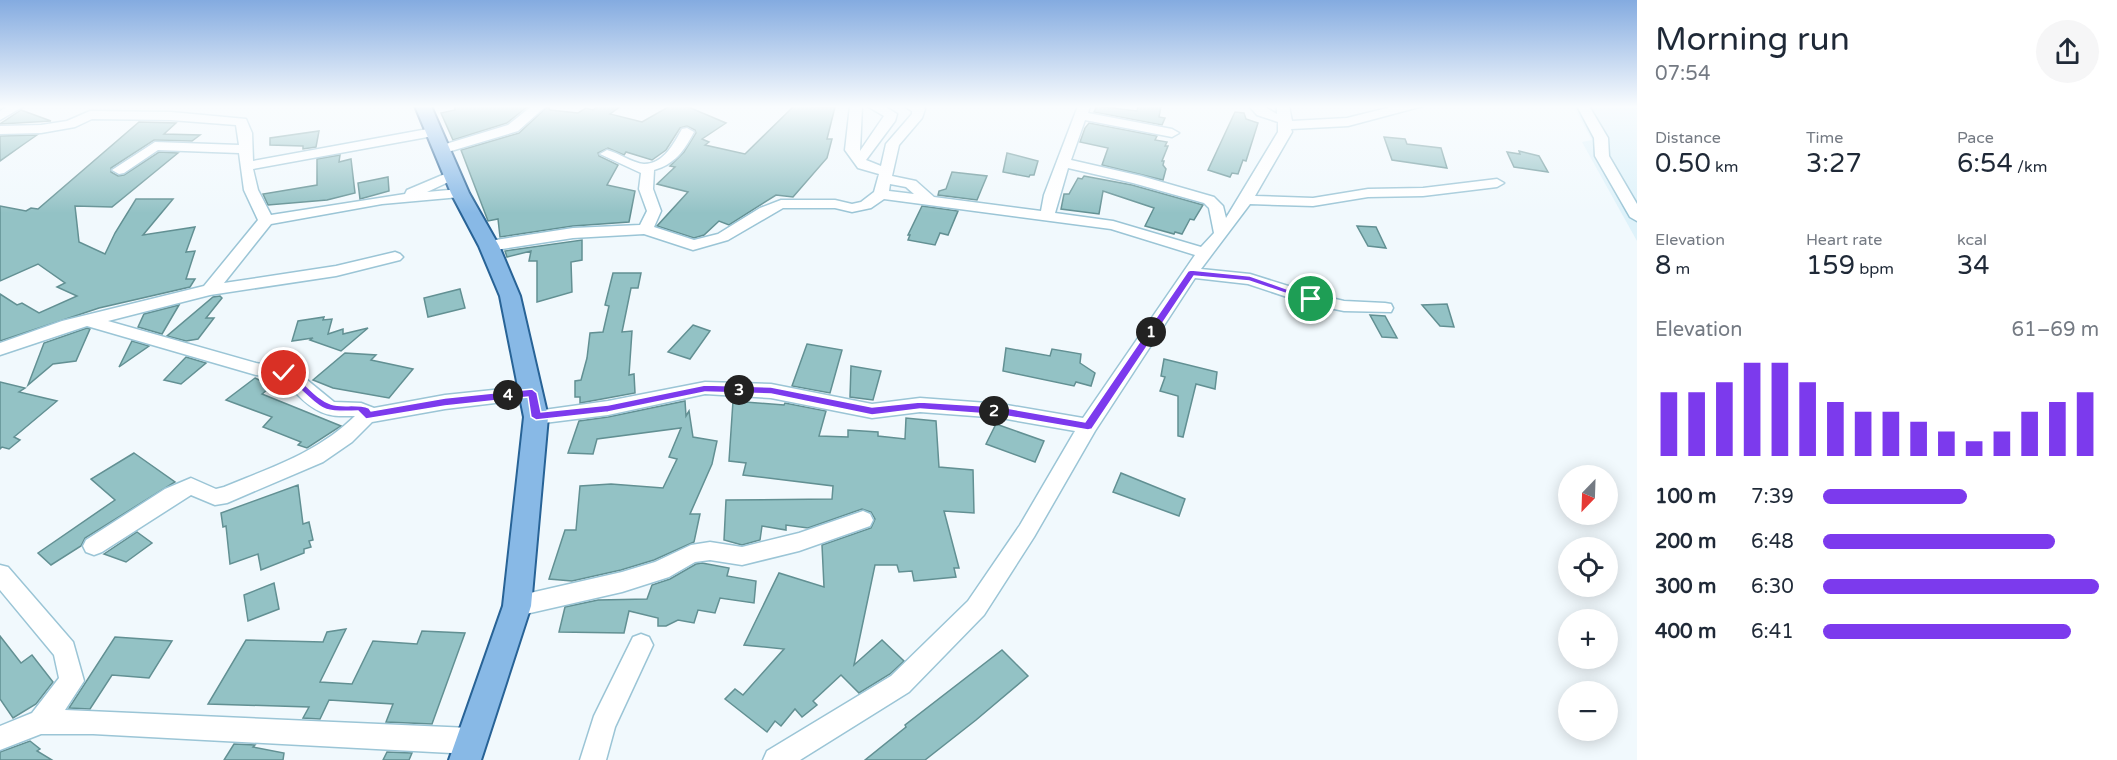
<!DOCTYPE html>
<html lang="en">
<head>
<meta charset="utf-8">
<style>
  :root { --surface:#fff; --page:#f6f6f7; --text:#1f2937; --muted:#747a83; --accent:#7c3aed }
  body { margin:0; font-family:"Varela Round",sans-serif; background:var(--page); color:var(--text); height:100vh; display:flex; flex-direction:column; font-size:22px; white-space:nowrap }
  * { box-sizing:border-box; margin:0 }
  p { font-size:20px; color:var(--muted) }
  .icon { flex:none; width:33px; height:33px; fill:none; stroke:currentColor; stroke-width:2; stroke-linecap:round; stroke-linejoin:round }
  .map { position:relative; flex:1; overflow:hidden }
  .side { display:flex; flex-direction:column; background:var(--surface); width:480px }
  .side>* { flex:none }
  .needle { width:39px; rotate:203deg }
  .buttons { position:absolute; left:1558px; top:465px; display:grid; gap:12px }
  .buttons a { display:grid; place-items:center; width:60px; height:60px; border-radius:50%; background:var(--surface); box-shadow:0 3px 15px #0003; font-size:30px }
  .pin { position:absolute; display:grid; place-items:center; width:51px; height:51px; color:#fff; margin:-26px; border:3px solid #fff; border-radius:50%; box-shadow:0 2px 6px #0007 }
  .km { position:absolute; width:30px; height:30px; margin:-15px; border-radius:50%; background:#222; color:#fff; font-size:16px; line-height:30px; text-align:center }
  .round { display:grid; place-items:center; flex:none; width:63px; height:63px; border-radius:32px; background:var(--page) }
  .headline { display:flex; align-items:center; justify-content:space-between; height:102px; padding:0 18px }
  h1 { font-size:33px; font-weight:600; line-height:45px }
  .metrics { display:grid; grid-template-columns:repeat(3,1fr); gap:9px; height:102px; padding:6px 18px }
  .metrics div { display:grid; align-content:center }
  .metrics b { font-size:26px; font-weight:600 }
  .metrics small { font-size:16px; font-weight:400 }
  .metrics p { font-size:16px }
  .chart { height:168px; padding:12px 18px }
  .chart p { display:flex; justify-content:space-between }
  .chart svg { width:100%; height:108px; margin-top:6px; stroke:var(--accent); stroke-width:6 }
  ul { padding:0 18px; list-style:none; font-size:20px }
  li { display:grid; grid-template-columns:96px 72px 1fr; align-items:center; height:45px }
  li i { height:15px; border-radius:8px; background:var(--accent) }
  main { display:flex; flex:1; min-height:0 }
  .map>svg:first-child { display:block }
  .built { fill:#def2fa }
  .building { fill:#93c2c5; stroke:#629093; stroke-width:1.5 }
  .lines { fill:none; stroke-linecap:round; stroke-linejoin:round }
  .minor-casing { stroke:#9bc5d6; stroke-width:3 }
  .major-casing { stroke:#286396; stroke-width:4 }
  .minor { fill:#fff; fill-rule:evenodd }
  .major { fill:#88b9e6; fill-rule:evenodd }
  .route { fill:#7c3aed; stroke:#fff; stroke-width:1.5 }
</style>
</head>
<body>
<main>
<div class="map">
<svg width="1637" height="760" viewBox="0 0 1637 760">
  <rect width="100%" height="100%" fill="#f1f9fd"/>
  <!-- built -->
  <polygon class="built" points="1573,106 1637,106 1637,241 1582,142 1592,140"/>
  <!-- building -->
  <g class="building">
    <polygon points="455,106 528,106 507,123 453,140 441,113 455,110"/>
    <polygon points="548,106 550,110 578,113 586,108 593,110 598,106 621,106 610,114 642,122 670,106 686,106 726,123 702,139 709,142 705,145 745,154 794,106 835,107 827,139 832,139 827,158 793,197 776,195 729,225 719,221 704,235 694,238 657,226 688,192 657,184 675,167 670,166 684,152 696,133 695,130 687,126 680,128 666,150 652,160 626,152 624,155 608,148 598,153 599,156 618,165 607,185 635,191 629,222 573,226 500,237 498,219 488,221 461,150 519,133"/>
    <polygon points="1097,106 1137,111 1138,106 1161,106 1159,117 1165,118 1162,125 1094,112"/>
    <polygon points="21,110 51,121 0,124"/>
    <polygon points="1235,112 1244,113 1246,119 1258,123 1246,161 1243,160 1238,174 1232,173 1230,177 1208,170"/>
    <polygon points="139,122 176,123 164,134 200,135 192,141 154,140 111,168 111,172 118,176 124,175 159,152 178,153 112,207 75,206 79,242 105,254 115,233 136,199 173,199 143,235 195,227 186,252 195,251 186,279 195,279 190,287 99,308 0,341 0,294 17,305 22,303 39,313 77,296 57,287 65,283 38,264 0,281 0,206 26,211 31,208 38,209"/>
    <polygon points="1089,123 1157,136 1155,140 1167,142 1165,146 1168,146 1162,161 1164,161 1163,165 1166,169 1163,180 1102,165 1108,148 1080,142 1085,128"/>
    <polygon points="319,131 316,147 303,149 303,146 270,145 270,138"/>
    <polygon points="37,135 24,144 0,161 0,136"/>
    <polygon points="1384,137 1405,139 1407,144 1441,148 1447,168 1392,160"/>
    <polygon points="1519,151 1539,156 1548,172 1514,167 1507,152 1520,154"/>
    <polygon points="1007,153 1038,161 1034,175 1030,175 1029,177 1003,172"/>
    <polygon points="340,155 339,162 351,159 355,193 327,200 268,205 263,194 317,185 317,159"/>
    <polygon points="952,172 987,176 977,200 938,195 939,191 946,189"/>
    <polygon points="1084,176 1132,185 1203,205 1194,220 1190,219 1182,234 1175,232 1174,234 1145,226 1154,208 1103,191 1099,214 1061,209 1064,194 1069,194 1078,178 1082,179"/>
    <polygon points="388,177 389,191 360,199 358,183"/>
    <polygon points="922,206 958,211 948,235 940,233 935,245 908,240 910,235 908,235"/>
    <polygon points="1357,226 1376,227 1386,248 1368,246"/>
    <polygon points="582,240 582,260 571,262 572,292 537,302 537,261 529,261 531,251 507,257 505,251"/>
    <polygon points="613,273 641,273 638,288 631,288 622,332 632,331 629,375 634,374 635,393 580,403 580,397 575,397 575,381 581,380 587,358 590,333 603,332 609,306 605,305"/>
    <polygon points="460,289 465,308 428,317 424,298"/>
    <polygon points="220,296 222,298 206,318 214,318 198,339 186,341 167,336 213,297"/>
    <polygon points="1447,304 1454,327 1440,326 1422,305"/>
    <polygon points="179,305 162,334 138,327 144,314"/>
    <polygon points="1370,315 1385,316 1397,338 1382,337"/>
    <polygon points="324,317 323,320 332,319 328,334 343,329 343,334 368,328 341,351 310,340 313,338 292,341 298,321"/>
    <polygon points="693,325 710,331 690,359 668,352"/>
    <polygon points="87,328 90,329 76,361 53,364 28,385 44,343"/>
    <polygon points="132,341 149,346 119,367"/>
    <polygon points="807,344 842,350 830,393 792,386"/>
    <polygon points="1006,348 1050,356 1052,349 1081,354 1080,363 1095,373 1091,386 1076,382 1074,386 1003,371"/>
    <polygon points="345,353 376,355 371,360 413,369 389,398 333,388 313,380"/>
    <polygon points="186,357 206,363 181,384 164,380"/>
    <polygon points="1164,359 1217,372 1215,389 1196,384 1183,437 1178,436 1178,396 1160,391 1165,377 1161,376"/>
    <polygon points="851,366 881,371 873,400 850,397"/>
    <polygon points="255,378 272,386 262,394 341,426 307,448 298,445 301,442 263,427 272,417 226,400"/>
    <polygon points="0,382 25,388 19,392 57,401 14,437 20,440 9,449 2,447 0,449"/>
    <polygon points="685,401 686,416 689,411 693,437 717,441 712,464 690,514 700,514 694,542 654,560 621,570 572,581 549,579 565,530 576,530 580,486 611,484 663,488 677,459 669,457 681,428 597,439 593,454 568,453 579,421 608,417"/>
    <polygon points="733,401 784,405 785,403 826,411 819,436 848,437 848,430 878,432 878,436 905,439 906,418 936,421 939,467 973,470 974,513 944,511 959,568 954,568 956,577 914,581 912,571 899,572 897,565 875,565 854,665 882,640 904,661 890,674 859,693 841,675 813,701 817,705 802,717 795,709 781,726 775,721 767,732 725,699 735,689 743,695 784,649 744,645 779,573 824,587 822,545 871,528 875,519 871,512 862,509 808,528 786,525 786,530 762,526 760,540 742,545 724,540 726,500 832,499 833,486 743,475 746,463 729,461"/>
    <polygon points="996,424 1044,441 1035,462 986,444"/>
    <polygon points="134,453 175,482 85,538 81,546 51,565 38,553 115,500 91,479"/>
    <polygon points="1121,473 1185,499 1179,516 1113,492"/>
    <polygon points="298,485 303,524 309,522 313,540 309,541 311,547 304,549 304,553 261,570 258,554 230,564 226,526 223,527 221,513"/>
    <polygon points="137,532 152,543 126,562 104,554"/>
    <polygon points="702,563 729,568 727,576 756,581 754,603 720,598 715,613 698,610 694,623 678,620 666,626 658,626 658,618 629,611 624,633 559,632 565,607 598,600 647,599 652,585 670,579 696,564"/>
    <polygon points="274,583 279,609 248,621 244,595"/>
    <polygon points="346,629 320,682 352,684 373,641 417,644 422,631 465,633 432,724 386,722 393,704 329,700 320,719 303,718 309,707 208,704 246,640 323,642 327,632"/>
    <polygon points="0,636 21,663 32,655 53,682 36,704 13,718 0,699"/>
    <polygon points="115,637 172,641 149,678 112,675 90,709 69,708"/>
    <polygon points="1002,650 1028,676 976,720 925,760 865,760 906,727 905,725"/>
    <polygon points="30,741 40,749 37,751 52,760 0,760 0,752"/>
    <polygon points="234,744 255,745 253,747 284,753 283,760 224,760"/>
    <polygon points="387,752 412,753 409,760 383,760"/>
  </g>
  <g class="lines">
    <defs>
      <g id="minor">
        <polygon points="8,106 24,106 0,120 0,111"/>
        <polygon points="532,106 546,106 518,131 441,154 434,150 436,147 508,125"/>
        <path d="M850,106h12l-2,45 24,-35 -17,-10h17l13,8 -2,7 -29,39 15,6 5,-22 26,-30v-3l-8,-5h19l2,3 -3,9 -23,27 -7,31 24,5 18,16 107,14 3,-16 34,-89h12l-2,7 84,16 7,4 -7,4 -87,-17 -14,40 70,16 73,21 9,9 3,12 52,-86v-10l-21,-7 -8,-9h14l14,8v-8h12l3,15 55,-3 48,-12h28l-75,20 -57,3 1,3 -37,64 58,2 55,-9 55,-1 74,-9 7,4 -7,4 -74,9 -55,1 -55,9 -63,-2 -49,65 49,5 64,20 30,7 41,2 6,1 2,4 -2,4 -47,-1 -39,-8 -57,-19 -53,-6 -100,153 -61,106 -50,78 -75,77 -109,68h-37l4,-9 124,-75 77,-75 52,-76 55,-94 -74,-13 -81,-6 -48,6 -101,-20 -66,-4 -97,21 -72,9 -7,-2 -2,-5 2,-5 79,-11 97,-19 66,2 101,20 48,-6 81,6 82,14 112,-163 -84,-26 -227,-30 -13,9 -19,4 -17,-4h-52l-55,32 -35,10 -49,-16 -71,4 -84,13 -8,-5 8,-5 84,-13 67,-3 7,-14 -8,-22 2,-16 -41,-19 7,-4c12,3 25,13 37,14 20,0 30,-21 38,-35l5,-1 7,4c-10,19 -19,32 -40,38l-1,19 8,22 -7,16 40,13 24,-6 42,-26 21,-8h54l17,4 9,-2 13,-10 5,-18 -21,-6 -13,-18zM1068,168l65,15 71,20 5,5 5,25 -13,14 -88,-26 -58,-8zM890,184l16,3 8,7 -25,-3z"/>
        <polygon points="1577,106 1589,106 1608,138 1609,156 1637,204 1637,221 1630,217 1595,156 1594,138"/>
        <path d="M90,111l81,1 75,7 6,14 1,28 180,-33 5,1 2,3 -7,4 -180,33 5,21 13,25 134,-21 2,-4 45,-19 5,1 2,3 -2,3 -30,14 33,-3 7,4 -7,4 -78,7 -111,20 -47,59 112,-17 59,-14 5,2 3,3 -3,3 -64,16 -126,19 -102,26 148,42 35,7 10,5 33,27 27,1 13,5 71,-13 87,-9 6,2 3,5 -3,5 -93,11 -73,13 -20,20 -29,20 -96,41 -12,2 -24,-10 -89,57 -8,3 -8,-3 -3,-6 3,-6 79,-51 26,-11 25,11 8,-2c48,-20 93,-34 131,-71 -12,0 -23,1 -34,-4 -29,-13 -25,-34 -65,-37l-169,-49 -87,29v-12l62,-22 142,-35 54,-66 -14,-30 -5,-37 -81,-3 -34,23 -5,1 -7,-4 43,-28 84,3 -3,-20 -65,-5 -79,-1 -17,8 -34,6 -41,1v-8l41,-1 26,-4z"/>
        <polygon points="863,511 870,514 873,520 870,526 799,551 742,565 710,560 695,562 669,577 622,592 517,616 509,613 506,606 509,599 517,596 622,572 655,562 691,545 710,542 742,547 799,533"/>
        <polygon points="0,565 8,567 73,642 84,681 65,710 470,728 479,732 483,741 479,750 470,754 93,734 41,734 0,750 0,726 32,713 59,678 54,655 0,590"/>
        <polygon points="641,634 649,637 653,645 615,727 606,760 580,760 594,716 633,637"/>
      </g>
      <polygon id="major" points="415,106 431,106 469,193 499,246 520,296 548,417 531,606 481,760 449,760 503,606 524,417 500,296 479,246 451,193"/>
    </defs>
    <!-- minor casing -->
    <use href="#minor" class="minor-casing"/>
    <!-- major casing -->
    <use href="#major" class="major-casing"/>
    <!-- minor -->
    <use href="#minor" class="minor"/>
    <!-- major -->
    <use href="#major" class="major"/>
  </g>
  <!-- sky -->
  <linearGradient id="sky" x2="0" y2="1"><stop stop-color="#84abe0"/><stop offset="0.5" stop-color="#f9fcfe"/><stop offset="1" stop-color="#f9fcfe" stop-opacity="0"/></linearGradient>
  <rect width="1637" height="213" fill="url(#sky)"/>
  <!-- route -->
  <path class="route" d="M1191,270l59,6 65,23 -7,2 -59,-20 -55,-5 -102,153 -4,1 -87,-15 -81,-6 -48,6 -101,-21 -66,-2 -97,20 -72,8 -5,-3 -3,-20 -83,9 -79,13 -8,-8c-41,2 -35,-3 -63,-26 -5,-5 -11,-7 -16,-12l5,-3c19,7 29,28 47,34 12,4 25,-1 38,4l2,3 74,-13 87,-9 5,4 4,19 67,-7 97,-20 66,2 101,20 48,-5 81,5 84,15 103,-151z"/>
</svg>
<div class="buttons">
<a><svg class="needle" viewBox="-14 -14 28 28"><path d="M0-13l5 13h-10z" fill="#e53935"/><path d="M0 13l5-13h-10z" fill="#747a83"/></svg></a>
<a><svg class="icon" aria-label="locate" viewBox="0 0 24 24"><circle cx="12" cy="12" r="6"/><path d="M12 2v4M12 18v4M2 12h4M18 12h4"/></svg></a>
<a>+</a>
<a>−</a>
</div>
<div class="pin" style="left:1311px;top:299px;background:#1e9e55"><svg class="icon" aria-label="arrive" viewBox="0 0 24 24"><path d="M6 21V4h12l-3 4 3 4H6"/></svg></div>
<div class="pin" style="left:284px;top:373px;background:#d93025"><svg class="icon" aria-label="check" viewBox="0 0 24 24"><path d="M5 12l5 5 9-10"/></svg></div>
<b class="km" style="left:1151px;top:332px">1</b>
<b class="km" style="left:994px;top:411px">2</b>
<b class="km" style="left:739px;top:390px">3</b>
<b class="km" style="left:508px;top:395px">4</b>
</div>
<section class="side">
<div class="headline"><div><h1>Morning run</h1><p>07:54</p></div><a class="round"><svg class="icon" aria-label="share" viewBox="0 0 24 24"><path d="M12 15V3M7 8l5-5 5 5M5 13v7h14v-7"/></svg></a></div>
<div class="metrics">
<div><p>Distance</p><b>0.50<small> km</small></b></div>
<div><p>Time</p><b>3:27</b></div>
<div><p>Pace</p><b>6:54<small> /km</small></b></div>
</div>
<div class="metrics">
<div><p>Elevation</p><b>8<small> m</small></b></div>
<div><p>Heart rate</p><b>159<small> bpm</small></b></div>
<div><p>kcal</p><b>34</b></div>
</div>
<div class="chart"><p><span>Elevation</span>61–69 m</p>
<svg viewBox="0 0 160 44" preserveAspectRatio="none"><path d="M5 44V18M15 44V18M25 44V14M35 44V6M45 44V6M55 44V14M65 44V22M75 44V26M85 44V26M95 44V30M105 44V34M115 44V38M125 44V34M135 44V26M145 44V22M155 44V18"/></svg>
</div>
<ul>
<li><b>100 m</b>7:39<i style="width:52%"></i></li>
<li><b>200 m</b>6:48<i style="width:84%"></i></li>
<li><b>300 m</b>6:30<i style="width:100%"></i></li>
<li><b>400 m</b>6:41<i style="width:90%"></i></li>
</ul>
</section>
</main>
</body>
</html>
